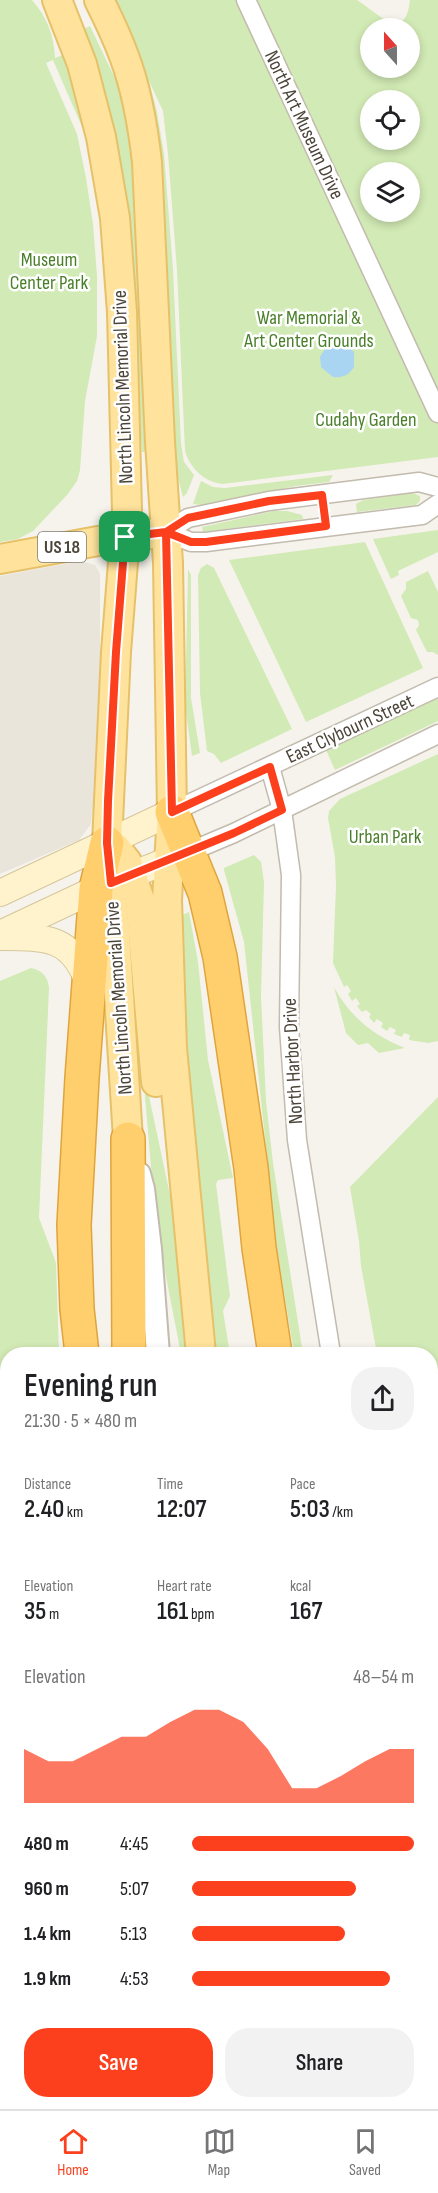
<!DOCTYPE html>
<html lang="en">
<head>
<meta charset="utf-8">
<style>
  :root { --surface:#fff; --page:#f2f2f2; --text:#202124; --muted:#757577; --line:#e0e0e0; --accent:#fc3f1d }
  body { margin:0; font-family:"Sofia Sans Condensed",sans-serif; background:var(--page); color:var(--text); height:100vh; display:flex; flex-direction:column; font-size:22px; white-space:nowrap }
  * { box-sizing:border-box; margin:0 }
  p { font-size:20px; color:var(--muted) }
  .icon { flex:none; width:33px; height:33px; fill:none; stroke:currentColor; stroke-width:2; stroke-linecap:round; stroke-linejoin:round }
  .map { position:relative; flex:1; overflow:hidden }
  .sheet { position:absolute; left:0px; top:1347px; width:438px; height:762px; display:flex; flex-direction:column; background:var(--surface); border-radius:24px 24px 0 0; box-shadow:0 3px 9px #0003 }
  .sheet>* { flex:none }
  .needle { width:39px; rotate:339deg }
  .buttons { position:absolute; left:360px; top:18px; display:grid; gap:12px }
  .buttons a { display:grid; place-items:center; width:60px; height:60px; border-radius:50%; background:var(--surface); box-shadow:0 3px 9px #0003; font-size:30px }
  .pin { position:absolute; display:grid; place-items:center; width:51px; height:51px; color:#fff; margin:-26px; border-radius:12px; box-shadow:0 3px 9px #0006 }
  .round { display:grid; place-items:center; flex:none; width:63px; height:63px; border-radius:24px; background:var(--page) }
  .head { display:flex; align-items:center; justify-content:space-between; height:102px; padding:0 24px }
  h1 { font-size:33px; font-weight:600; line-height:45px }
  .metrics { display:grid; grid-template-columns:repeat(3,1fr); gap:9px; height:102px; padding:6px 24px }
  .metrics div { display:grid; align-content:center }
  .metrics b { font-size:26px; font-weight:600 }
  .metrics small { font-size:16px; font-weight:400 }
  .metrics p { font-size:16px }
  .chart { height:168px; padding:12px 24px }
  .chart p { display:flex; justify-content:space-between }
  .chart svg { width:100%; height:108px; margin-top:6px; fill:var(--accent); opacity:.7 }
  .button { display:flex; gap:12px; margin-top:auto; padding:12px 24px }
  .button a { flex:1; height:69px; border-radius:24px; background:var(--accent); color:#fff; font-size:24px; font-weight:600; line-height:69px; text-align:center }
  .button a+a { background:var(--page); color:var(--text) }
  ul { padding:0 24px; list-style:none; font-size:20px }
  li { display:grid; grid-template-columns:96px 72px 1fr; align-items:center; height:45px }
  li i { height:15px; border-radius:8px; background:var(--accent) }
  .tab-bar { display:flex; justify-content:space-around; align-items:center; height:84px; border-top:2px solid var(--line); background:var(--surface); font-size:16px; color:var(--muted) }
  .tab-bar a { display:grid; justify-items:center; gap:3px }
  .tab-bar .current { color:var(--accent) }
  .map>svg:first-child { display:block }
  .residential { fill:#eae5da }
  .commercial { fill:#f7ead8 }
  .green { fill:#d2eab5; fill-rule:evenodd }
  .parking { fill:#e5e3e0 }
  .water { fill:#a9d4f2 }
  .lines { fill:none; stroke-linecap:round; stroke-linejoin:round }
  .pedestrian-casing { stroke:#c2bbae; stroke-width:16 }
  .minor-casing { stroke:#c2bbae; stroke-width:21 }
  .tertiary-casing { stroke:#c2bbae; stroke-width:26 }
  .secondary-casing { stroke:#d6c79b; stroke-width:28 }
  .primary-casing { stroke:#e6c16a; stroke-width:32 }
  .motorway-casing { stroke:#e0a43c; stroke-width:36 }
  .pedestrian { stroke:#fff; stroke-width:14 }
  .minor { stroke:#fff; stroke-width:18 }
  .tertiary { stroke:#fff; stroke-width:22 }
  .secondary { stroke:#fff3cd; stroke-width:26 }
  .primary { stroke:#ffe39c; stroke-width:28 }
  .motorway { stroke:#ffcf6e; stroke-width:33 }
  .route-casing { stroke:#fff; stroke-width:12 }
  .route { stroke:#fc3f1d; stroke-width:8 }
  .labels { text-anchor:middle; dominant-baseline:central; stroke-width:5; stroke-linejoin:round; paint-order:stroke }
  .shield { fill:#fff; stroke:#817c74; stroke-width:1.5 }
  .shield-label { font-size:18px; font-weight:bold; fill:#4b4439 }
  .street-label { font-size:20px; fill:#4b4439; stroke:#fff }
  .park-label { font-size:20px; fill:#4a7f2a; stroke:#fff }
</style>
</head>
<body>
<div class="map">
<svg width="438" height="2109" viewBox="0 0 438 2109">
  <rect width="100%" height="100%" fill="#f6f3ec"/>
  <!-- residential -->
  <polygon class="residential" points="81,561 95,565 100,574 100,742 91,824 79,840 0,874 0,576"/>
  <!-- commercial -->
  <polygon class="commercial" points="115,2102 326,2102 327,2109 99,2109"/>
  <!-- green -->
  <g class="green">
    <path d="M0,0h32c15,17 22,35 23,58l10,-4 21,74 -3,1 -30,-69 -7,3 31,71 9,44 7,46 4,52v60l-12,65 -5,69 -3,11 -10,14 -34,36 -15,8 -18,3z"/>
    <path d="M111,0h246c22,14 48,44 53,0h28v457l-215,27c-19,-2 -33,-16 -38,-33l-8,-181 -9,-116 -5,-43 -14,-30 8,31 7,42 9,115 8,175 3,18 10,13 -7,18 -4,4 -7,-26zM370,28h40v40h-40zM370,100h40v40h-40zM370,172h40v40h-40z"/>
    <polygon points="90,26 122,93 132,148 148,452 142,452 134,317 82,30"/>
    <polygon points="333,475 329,482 296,486 201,505 193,504 201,481 213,487 225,488"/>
    <polygon points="412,493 420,496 420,501 416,505 357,512 356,504 363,500"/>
    <polygon points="274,511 287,511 302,515 303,519 203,532 202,527"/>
    <polygon points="438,530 438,552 398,571 399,575 391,579 373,539"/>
    <polygon points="365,542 423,668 306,722 229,560"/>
    <polygon points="207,564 214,568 292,729 221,763 214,754 207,751 200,693 198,575 201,568"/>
    <polygon points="188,569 191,575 191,698 200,753 192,756 185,705"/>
    <polygon points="428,571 438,592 438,655 433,652 427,652 416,630 419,625 418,620 411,618 401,596 406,589 406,582"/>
    <polygon points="438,697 438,721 335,770 326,750"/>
    <polygon points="438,754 438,1041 428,1043 409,1040 410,1035 404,1033 402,1037 394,1034 396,1030 390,1027 387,1031 381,1027 383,1023 377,1019 374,1023 369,1017 371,1014 366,1010 362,1012 357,1006 360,1004 356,998 352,1001 348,994 351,991 347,985 344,987 333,963 336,886 335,857 328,818 329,811 340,799"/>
    <polygon points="254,855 261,862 264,882 261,996 266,1101 273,1163 303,1354 294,1354 277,1249 244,942 224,870 224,868"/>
    <path d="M189,912l9,50 10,98 25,118 -15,2 -2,4 14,112 -7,15 7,43h-15l-2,-20c-13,-140 -28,-279 -31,-419z"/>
    <polygon points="132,945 135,946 149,1096 174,1214 187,1354 181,1354 156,1225"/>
    <path d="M31,968c11,2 17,9 18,20l-10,230 17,45 3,91h-51l-1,40 -7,-4v-409z"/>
    <path d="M334,987c16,30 40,49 71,61l-26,5 -11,-10 -10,2 -12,-12z"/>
    <polygon points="438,1097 438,1725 430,1683 430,1354 377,1354 361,1266 359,1241 350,1187"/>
  </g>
  <!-- parking -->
  <g class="parking">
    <polygon points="0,1560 8,1562 8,2090 0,2093"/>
    <polygon points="168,2102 300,2102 301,2109 172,2109"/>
  </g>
  <!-- water -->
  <path class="water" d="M326,332l5,11 11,-1 12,10v15c-5,8 -11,11 -21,10l-12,-10 -1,-10 8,-13 -5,-10z"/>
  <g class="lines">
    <defs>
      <polyline id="pedestrian" points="430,1931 438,1928"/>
      <g id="minor">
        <polyline points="246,0 438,413"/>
        <polyline points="166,532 188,518 269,501 419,482 438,487"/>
        <polyline points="166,532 191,542 206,542 422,515 438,504"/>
        <polyline points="270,767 282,810 291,875 289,1027 297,1140 331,1354"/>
        <polyline points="172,812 438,687"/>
        <polyline points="182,855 234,833 438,734"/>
      </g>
      <g id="tertiary">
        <polyline points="139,1174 143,1189 150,1249 158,1354"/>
        <polyline points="337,2102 339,2109"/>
        <polyline points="357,2102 360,2109"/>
        <polyline points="51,2109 67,2102"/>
      </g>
      <g id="secondary">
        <polyline points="0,893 172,812"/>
        <polyline points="0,934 96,889 169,860"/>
        <path d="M0,937c46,0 73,-1 89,48"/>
      </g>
      <g id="primary">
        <polyline points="57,0 82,64 101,137 115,218 122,312 127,511 116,652 107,843 115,932 128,1139"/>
        <path d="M99,0c9,18 18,37 25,56 13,34 19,71 23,106l13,280 8,121 4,249 -5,88 5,148 29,306"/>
        <polyline points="0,559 98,541 166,532"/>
        <polyline points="107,843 115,847 127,862 140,900 156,1082"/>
      </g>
      <g id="motorway">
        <polyline points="172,812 205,893 220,957 251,1168 259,1248 275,1354"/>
        <polyline points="128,1139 129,1354"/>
        <polyline points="82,1354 77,1309 74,1225 82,1078 96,889 107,843"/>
        <polyline points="0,1411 8,1415"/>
        <polyline points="0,1486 8,1488"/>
        <polyline points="0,1532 8,1534"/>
        <polyline points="0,1729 8,1741"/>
        <polyline points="430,2042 438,2067"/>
        <polyline points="235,2102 239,2109"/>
        <polyline points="305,2102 307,2109"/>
        <polyline points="408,2102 410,2109"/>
      </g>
    </defs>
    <!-- pedestrian casing -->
    <use href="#pedestrian" class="pedestrian-casing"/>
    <!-- minor casing -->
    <use href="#minor" class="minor-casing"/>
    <!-- tertiary casing -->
    <use href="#tertiary" class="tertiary-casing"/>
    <!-- secondary casing -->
    <use href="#secondary" class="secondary-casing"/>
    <!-- primary casing -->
    <use href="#primary" class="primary-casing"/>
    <!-- motorway casing -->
    <use href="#motorway" class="motorway-casing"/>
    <!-- pedestrian -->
    <use href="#pedestrian" class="pedestrian"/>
    <!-- minor -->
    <use href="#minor" class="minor"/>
    <!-- tertiary -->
    <use href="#tertiary" class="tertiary"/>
    <!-- secondary -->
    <use href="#secondary" class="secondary"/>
    <!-- primary -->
    <use href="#primary" class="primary"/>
    <!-- motorway -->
    <use href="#motorway" class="motorway"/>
  </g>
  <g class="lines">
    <defs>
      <polyline id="route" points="125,537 116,652 108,801 107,843 111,883 234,833 282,810 270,767 172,812 166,532 188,518 269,501 322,495 326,526 206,542 191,542 166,532 125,537"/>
    </defs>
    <!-- route casing -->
    <use href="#route" class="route-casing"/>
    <!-- route -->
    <use href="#route" class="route"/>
  </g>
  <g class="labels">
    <!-- shield labels -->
    <rect class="shield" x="38" y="532" width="48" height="30" rx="4.5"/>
    <g class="shield-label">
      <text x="62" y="547">US 18</text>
    </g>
    <!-- street labels -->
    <g class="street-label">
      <text transform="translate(304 125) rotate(65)">North Art Museum Drive</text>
      <text transform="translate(123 387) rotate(-92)">North Lincoln Memorial Drive</text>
      <text transform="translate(350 729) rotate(-25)">East Clybourn Street</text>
      <text transform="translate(119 998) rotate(-94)">North Lincoln Memorial Drive</text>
      <text transform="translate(293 1061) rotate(-93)">North Harbor Drive</text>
    </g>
    <!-- park labels -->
    <g class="park-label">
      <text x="49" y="260">Museum<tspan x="49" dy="23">Center Park</tspan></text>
      <text x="309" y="318">War Memorial &amp;<tspan x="309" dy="23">Art Center Grounds</tspan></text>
      <text x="366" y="420">Cudahy Garden</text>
      <text x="385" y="837">Urban Park</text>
    </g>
  </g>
</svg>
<div class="buttons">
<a><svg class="needle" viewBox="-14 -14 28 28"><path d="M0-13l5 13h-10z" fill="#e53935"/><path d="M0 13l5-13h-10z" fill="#757577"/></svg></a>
<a><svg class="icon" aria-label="locate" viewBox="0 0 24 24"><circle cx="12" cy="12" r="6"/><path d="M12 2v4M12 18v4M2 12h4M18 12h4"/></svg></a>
<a><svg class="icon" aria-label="layers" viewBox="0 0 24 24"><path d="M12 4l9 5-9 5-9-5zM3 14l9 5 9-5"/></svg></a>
</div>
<div class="pin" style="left:125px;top:537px;background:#1e9e55"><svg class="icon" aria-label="arrive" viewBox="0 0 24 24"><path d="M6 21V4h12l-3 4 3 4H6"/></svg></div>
<section class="sheet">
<div class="head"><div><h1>Evening run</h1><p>21:30 · 5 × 480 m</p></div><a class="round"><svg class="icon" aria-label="share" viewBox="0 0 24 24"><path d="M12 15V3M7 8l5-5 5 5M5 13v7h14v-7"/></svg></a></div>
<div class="metrics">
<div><p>Distance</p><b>2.40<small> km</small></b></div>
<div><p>Time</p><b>12:07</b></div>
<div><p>Pace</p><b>5:03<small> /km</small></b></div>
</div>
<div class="metrics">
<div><p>Elevation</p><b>35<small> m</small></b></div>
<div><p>Heart rate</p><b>161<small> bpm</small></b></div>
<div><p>kcal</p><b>167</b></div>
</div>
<div class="chart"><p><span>Elevation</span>48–54 m</p>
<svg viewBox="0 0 160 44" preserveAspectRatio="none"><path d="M0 44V22L10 27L20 27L30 22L40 17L50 17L60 11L70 6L80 6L90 11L100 22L110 38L120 38L130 33L140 27L150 22L160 22V44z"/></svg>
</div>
<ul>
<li><b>480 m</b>4:45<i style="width:100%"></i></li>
<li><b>960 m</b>5:07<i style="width:74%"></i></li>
<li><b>1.4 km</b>5:13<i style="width:69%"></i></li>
<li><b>1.9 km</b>4:53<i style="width:89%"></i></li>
</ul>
<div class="button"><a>Save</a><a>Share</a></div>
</section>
</div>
<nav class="tab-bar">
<a class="current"><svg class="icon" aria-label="home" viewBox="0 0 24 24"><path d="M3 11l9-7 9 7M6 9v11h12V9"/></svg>Home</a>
<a><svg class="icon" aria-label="map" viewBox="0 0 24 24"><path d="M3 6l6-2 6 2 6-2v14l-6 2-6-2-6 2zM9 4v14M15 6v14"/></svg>Map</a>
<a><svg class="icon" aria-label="saved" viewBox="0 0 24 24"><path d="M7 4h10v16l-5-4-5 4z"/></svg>Saved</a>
</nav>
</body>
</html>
